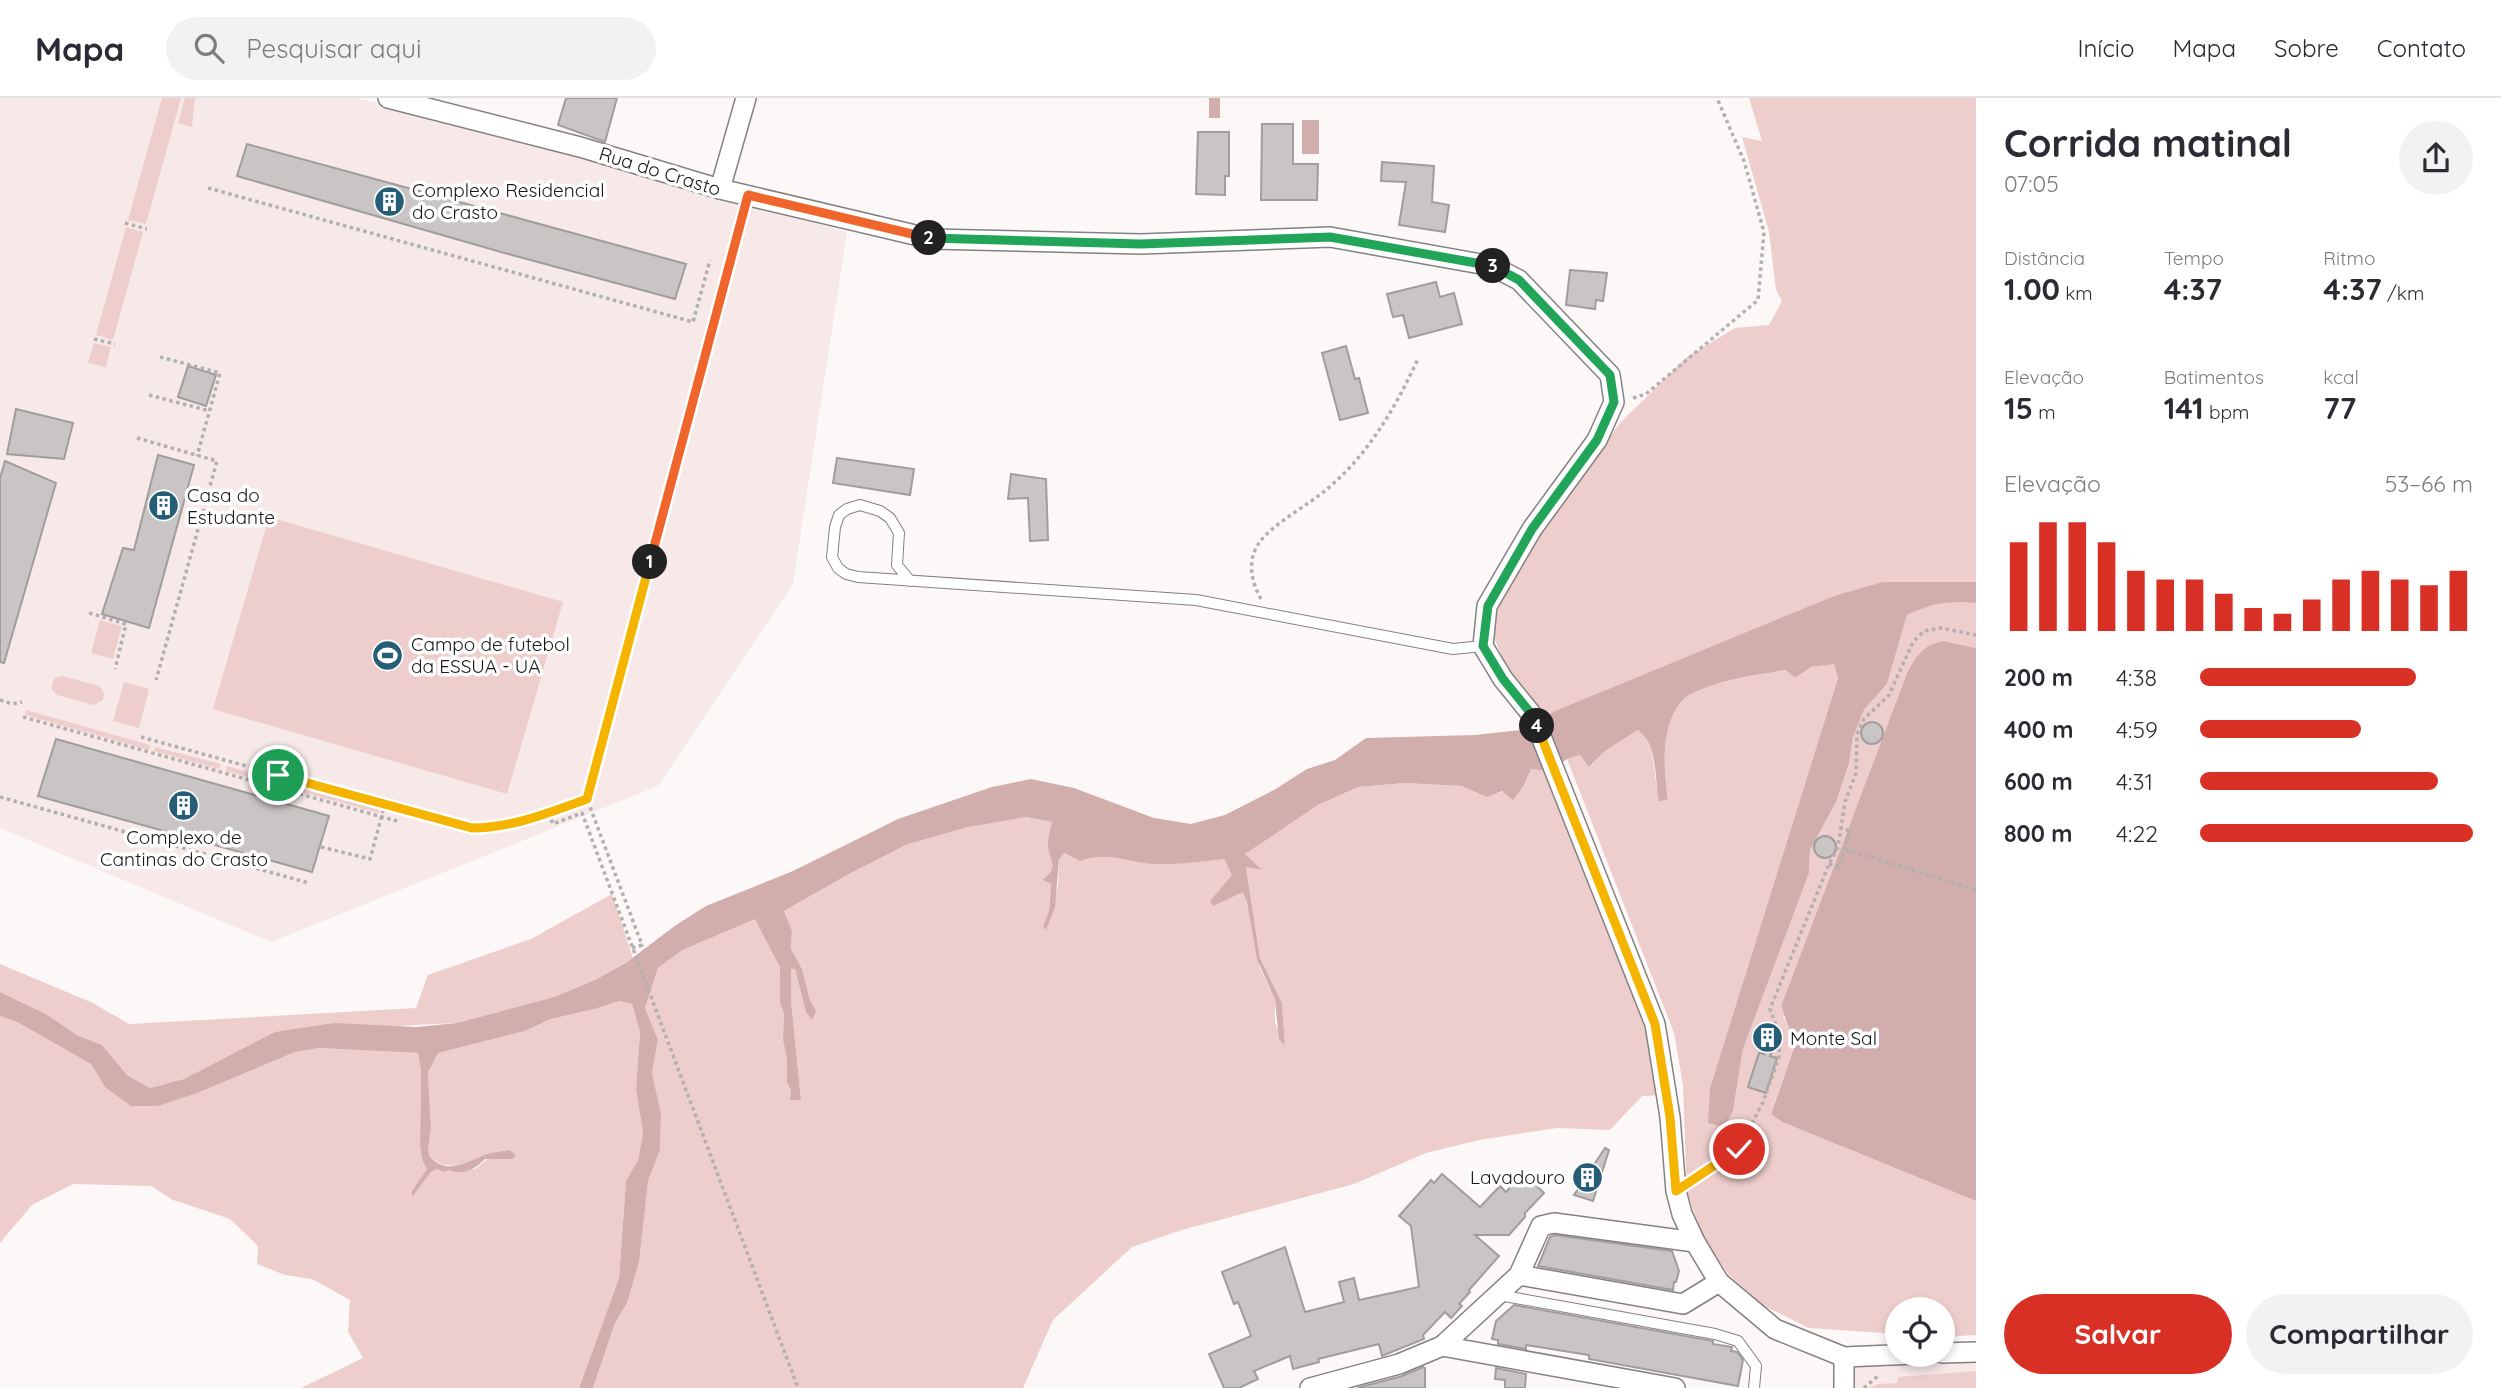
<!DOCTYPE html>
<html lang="pt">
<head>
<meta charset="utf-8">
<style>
  :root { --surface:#fff; --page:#f2f2f3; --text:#2b2b33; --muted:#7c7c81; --line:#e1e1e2; --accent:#d93025 }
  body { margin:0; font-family:Quicksand,sans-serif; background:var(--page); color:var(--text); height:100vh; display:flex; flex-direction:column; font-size:26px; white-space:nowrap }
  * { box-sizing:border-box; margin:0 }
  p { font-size:23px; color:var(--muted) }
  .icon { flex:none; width:38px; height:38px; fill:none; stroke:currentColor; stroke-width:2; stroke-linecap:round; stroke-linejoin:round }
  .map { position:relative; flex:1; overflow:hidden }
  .panel { display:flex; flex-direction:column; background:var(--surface); width:525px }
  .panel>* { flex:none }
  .buttons { position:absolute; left:1885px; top:1199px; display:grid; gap:14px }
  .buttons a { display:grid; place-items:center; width:70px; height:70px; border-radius:50%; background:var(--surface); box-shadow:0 4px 10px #0003; font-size:35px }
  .pin { position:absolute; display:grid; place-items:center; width:60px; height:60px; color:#fff; margin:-30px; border:4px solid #fff; border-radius:50%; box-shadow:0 2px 7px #0007 }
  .km { position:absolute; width:35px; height:35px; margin:-18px; border-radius:50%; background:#222; color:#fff; font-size:19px; line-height:35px; text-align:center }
  .round { display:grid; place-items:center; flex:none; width:74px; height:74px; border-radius:37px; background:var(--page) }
  .summary { display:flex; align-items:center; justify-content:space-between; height:119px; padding:0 28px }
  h1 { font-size:38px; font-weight:700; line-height:52px }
  .stats { display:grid; grid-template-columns:repeat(3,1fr); gap:10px; height:119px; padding:7px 28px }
  .stats div { display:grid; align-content:center }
  .stats b { font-size:30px; font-weight:700 }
  .stats small { font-size:19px; font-weight:400 }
  .stats p { font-size:19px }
  .chart { height:196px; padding:14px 28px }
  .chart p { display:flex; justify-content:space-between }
  .chart svg { width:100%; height:126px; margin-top:7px; stroke:var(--accent); stroke-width:6 }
  .cta { display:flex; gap:14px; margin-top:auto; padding:14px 28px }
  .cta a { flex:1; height:80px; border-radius:42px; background:var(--accent); color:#fff; font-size:28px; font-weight:700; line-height:80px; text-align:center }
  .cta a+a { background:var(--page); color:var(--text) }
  ul { padding:0 28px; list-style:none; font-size:23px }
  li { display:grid; grid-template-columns:112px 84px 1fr; align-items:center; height:52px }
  li i { height:18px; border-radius:9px; background:var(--accent) }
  header { display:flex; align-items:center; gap:42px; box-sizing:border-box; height:98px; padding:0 35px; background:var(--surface); border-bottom:2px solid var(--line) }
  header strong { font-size:33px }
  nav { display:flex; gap:38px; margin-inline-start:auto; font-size:24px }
  .search { width:490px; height:63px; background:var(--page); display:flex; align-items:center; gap:18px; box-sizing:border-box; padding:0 24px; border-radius:38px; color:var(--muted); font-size:26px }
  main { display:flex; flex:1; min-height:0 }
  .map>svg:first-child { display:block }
  .built { fill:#f6e9e8 }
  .green { fill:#eececc }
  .water { fill:#d1aeac }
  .building { fill:#cac5c5; stroke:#a19d9c; stroke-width:2 }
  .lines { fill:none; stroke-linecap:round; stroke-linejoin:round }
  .service-casing { stroke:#858181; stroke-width:12 }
  .minor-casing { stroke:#858181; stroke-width:22 }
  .path { stroke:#b3afaf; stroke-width:3.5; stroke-dasharray:3.5 3.5; stroke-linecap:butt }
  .service { stroke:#fff; stroke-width:10 }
  .minor { stroke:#fff; stroke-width:19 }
  .split-1-casing { stroke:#fff; stroke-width:14 }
  .split-2-casing { stroke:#fff; stroke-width:14 }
  .split-3-casing { stroke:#fff; stroke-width:14 }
  .split-4-casing { stroke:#fff; stroke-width:14 }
  .split-5-casing { stroke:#fff; stroke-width:14 }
  .split-1 { stroke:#f5b400; stroke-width:9 }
  .split-2 { stroke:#f0652b; stroke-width:9 }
  .split-3 { stroke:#22a559; stroke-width:9 }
  .split-4 { stroke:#22a559; stroke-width:9 }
  .split-5 { stroke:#f5b400; stroke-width:9 }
  .labels { text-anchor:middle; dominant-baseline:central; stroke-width:7; stroke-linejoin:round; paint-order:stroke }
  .street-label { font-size:19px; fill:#181616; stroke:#fff }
  .poi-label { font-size:19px; fill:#181616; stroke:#fff; text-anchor:start }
</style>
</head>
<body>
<header>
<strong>Mapa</strong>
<div class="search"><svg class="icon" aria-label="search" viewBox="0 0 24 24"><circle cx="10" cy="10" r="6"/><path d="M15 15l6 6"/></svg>Pesquisar aqui</div>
<nav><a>Início</a><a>Mapa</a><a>Sobre</a><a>Contato</a></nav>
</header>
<main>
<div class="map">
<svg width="1976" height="1290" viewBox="0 0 1976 1290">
  <rect width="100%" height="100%" fill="#fdf8f8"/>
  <!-- built -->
  <g class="built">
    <polygon points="0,0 358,0 549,50 847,134 793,486 658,688 271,844 0,730"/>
    <polygon points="1976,1254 1976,1290 1844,1290 1844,1259"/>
  </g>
  <!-- green -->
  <g class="green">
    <polygon points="162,0 181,0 146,126 128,122"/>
    <polygon points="185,0 195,0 192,29 178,25"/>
    <polygon points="1749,0 1976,0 1976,484 1948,485 1834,498 1542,620 1506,569 1492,534 1501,499 1541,430 1620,325 1687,259 1735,230 1769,227 1782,203 1776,192 1769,134 1742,39 1762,43"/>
    <polygon points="126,129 143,134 113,242 96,237"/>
    <polygon points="94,245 111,249 106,269 88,265"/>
    <polygon points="269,419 563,504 507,696 213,611"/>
    <path d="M1954,502l22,3v45l-32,-7 -161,375 10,19 2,10 -24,68 11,9 194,79v134l-33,2 -1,-28h-45v25l-88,-6 -45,-22 -35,-31 -25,-36 -17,-46 -4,-108 -9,-52 -107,-274 13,-4 10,12 15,-16 33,-21c21,18 14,48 22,72l8,-4c-5,-31 -8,-79 19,-102 4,-3 11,-5 15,-7 28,-11 55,-14 85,-19l8,8 16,-11 23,-4 4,15 -128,410 -1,34 24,-11 10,-62 66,-176 1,-23 26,-48 13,-39 4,-26 11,-27 23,-26 20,-69 16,-9z"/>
    <polygon points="100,522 122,528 113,561 91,555"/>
    <polygon points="62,578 99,588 104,595 103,602 94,607 57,597 52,592 52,585 55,580"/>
    <polygon points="124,584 149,591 139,630 113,623"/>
    <polygon points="26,612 150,647 149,652 25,617"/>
    <polygon points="155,649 221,666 219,671 154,653"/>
    <polygon points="227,668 380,710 379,715 226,673"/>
    <path d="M1531,671l18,2 101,250 13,74 -21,1 -32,34 -53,-2 -78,12 -53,13 -72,31 -172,46 -50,17 -79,73 -30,68h-430l22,-65 12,-20 21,-122 12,-31 1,-37 -9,-40 6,-33 -13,-32 13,-40 23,-18 74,-32 25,51v34l4,10 -1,27 4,20v23l14,17 -10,-100v-31h4l11,42h10l-6,-11 -8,-31 -11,-20 1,-18 -8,-20 65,-37 59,-30 61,-17 56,-10 27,5c-2,8 -5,17 -4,24 3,16 9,21 -4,33l7,4 -2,28 -6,15 3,3 12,-43 1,-28 5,-5 16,8c30,-10 43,1 72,3 25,1 48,-2 72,-5l9,16 -23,26 3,4 30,-14 4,10 13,67 15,32v23l10,21 -3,-41 -22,-45 -14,-92 14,4 -16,-16 74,-49 40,-18 47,-4 57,3 25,10 37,-11z"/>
    <polygon points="612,796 633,860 595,882 554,899 457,925 276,934 184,981 150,990 127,977 102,947 77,937 46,916 0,894 0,866 93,905 129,926 416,910 428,877 531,841"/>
    <polygon points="619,903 632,906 640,934 636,991 643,1035 638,1062 626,1083 619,1180 579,1290 301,1290 363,1260 348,1234 350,1202 312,1181 285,1177 257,1166 258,1148 230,1121 173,1102 151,1088 73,1086 32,1107 0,1145 0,918 17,924 91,966 105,989 158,1008 195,996 295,954 319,950 418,955 421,974 420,1048 422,1062 427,1071 421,1081 437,1071 475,1071 489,1060 484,1057 462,1069 441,1066 430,1059 428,1052 431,1030 428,975 438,955 525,933 551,921 595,911"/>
    <polygon points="1976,1273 1976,1290 1869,1290 1878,1286 1897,1285 1898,1279"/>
  </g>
  <!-- water -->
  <g class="water">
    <rect x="1209" y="0" width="11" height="20"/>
    <rect x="1302" y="22" width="17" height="34"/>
    <path d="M1883,484h93v21c-25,-3 -46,0 -69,12l-20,69 -23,26 -11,27 -4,26 -13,39 -26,48 -1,23 -66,176 -10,62 -9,16 -16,-4 2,-35 128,-410 -4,-14 -23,3 -16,11 -9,-8c-29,5 -56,8 -84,19 -4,2 -11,4 -15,7 -27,23 -24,71 -19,103l-9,3c-5,-24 0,-55 -21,-72l-33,21 -16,16 -9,-12 -13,4 -18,12 -18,-2 -7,16 -11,15 -11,-9 -15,6 -25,-11 -57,-3 -47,4 -40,18 -73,49 17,16 -16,-3 14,91 22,45 3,42 -6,-6 -4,-39 -18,-41 -10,-57 -4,-10 -30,14 -3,-5 22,-26 -8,-16c-24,3 -47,6 -72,5 -29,-2 -42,-13 -72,-3l-16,-8 -5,6 -4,48 -9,23 -3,-4 6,-15 2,-27 -8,-4c15,-14 8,-16 5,-33 -1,-8 2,-17 4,-25l-26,-5 -57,10 -61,17 -59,30 -65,37 8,20 -1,18 11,20 8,31 6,11 -4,9 -6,-8 -11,-43h-4v31l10,100h-11l1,-11 -4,-6v-23l-4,-20 1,-27 -4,-10v-35l-25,-49 -73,31 -24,18 -13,40 13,32 -6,33 9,40 -1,37 -12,31 -9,80 -12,42 -12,20 -22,65h-14l40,-110 7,-97 12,-21 5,-27 -7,-44 4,-57 -8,-28 -13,-3 -24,8 -44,10 -26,12 -87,22 -10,20 3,55 -3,22 2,7c17,17 34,7 52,-1 8,-4 19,-4 27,-6l7,5 -3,4h-28c-10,10 -22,17 -36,11l-4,2 -8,-3 -7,4 -18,24v-6l15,-22 -5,-9 -2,-14 1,-74 -3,-19 -99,-5 -24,4 -100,42 -37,12h-27l-26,-19 -14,-23 -74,-42 -17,-6v-24l46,22 31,21 25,10 25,30 23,13 34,-9 91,-47 59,-9 83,4 40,-4 97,-26 41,-17 32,-18 49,-37 30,-19 87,-35 105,-52 94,-32 39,-8 43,9 80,30 37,6 34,-9 49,-25 33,-21 28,-9 31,-22 109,-3 46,-5 32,-18 281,-116z"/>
    <path d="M1944,543l32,7v553l-194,-79 -11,-8 24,-69c-3,-15 -12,-26 -13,-41l126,-333c10,-17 17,-27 36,-30z"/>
  </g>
  <!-- building -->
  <g class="building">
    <polygon points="566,0 617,0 605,44 558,27"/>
    <polygon points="1262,26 1293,26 1293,66 1318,66 1317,102 1261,102"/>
    <polygon points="1198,34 1229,34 1229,78 1225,78 1225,97 1196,96"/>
    <polygon points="247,46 686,166 675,201 501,154 237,78"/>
    <polygon points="1382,64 1434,68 1432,104 1449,107 1445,134 1399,127 1406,84 1381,83"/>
    <polygon points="1570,172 1607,175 1603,203 1596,202 1595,211 1566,207"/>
    <polygon points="1436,184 1440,199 1454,195 1462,226 1409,240 1403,217 1393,219 1387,196"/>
    <polygon points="1346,248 1355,281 1359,280 1368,315 1340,322 1322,255"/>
    <polygon points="188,268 216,277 206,308 178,299"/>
    <polygon points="16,311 73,325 64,361 7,356"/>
    <polygon points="158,357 194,367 149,530 102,516 123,450 134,452"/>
    <polygon points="837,360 914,371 910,397 833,385"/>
    <polygon points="5,363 56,385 4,565 0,564 0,380"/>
    <polygon points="1011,376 1046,381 1048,442 1030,443 1028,400 1008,401"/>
    <circle cx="1872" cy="635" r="11"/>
    <polygon points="56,641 329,718 312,774 38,698"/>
    <circle cx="1825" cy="749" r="11"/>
    <polygon points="1763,931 1770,931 1776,936 1777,943 1770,958 1777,960 1766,995 1748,989 1759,955 1764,956 1756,944 1757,936"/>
    <polygon points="1605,1050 1609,1052 1593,1103 1574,1097"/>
    <polygon points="1523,1075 1544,1095 1525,1115 1525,1119 1509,1137 1475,1137 1499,1158 1469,1192 1470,1194 1459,1206 1462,1208 1451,1220 1445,1214 1423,1237 1424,1241 1382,1258 1379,1246 1318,1261 1319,1264 1293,1271 1290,1258 1254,1273 1258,1281 1239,1290 1224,1290 1209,1256 1251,1238 1238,1204 1234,1206 1222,1174 1285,1149 1305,1214 1344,1204 1339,1184 1354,1180 1359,1202 1419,1189 1411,1128 1399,1118 1431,1082 1434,1085 1442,1076 1480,1109 1500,1088 1506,1094"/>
    <polygon points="1555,1137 1672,1153 1679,1173 1676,1184 1674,1184 1673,1192 1538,1168 1550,1139"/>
    <polygon points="1514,1207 1713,1243 1713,1246 1732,1249 1731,1253 1737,1254 1743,1262 1738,1288 1589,1261 1589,1257 1526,1247 1526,1251 1498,1246 1498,1242 1492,1241 1496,1223"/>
    <polygon points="1423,1269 1425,1270 1425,1290 1357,1290 1402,1278"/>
    <polygon points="1496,1270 1526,1276 1525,1290 1505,1290 1505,1282 1495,1281"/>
  </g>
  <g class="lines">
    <defs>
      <g id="service">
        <polyline points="910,483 897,467 899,435 890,420 880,413 860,407 847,411 839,417 835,429 832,459 838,470 846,476 858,479 1196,502 1453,551 1483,548"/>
        <polyline points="1499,1197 1715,1236 1738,1243 1756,1268 1754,1290"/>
      </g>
      <g id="minor">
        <polyline points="388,0 580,49 720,91 932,141 1141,146 1330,139 1492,168 1519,182 1610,277 1614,304 1597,342 1532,431 1487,508 1483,548 1503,581 1533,618 1655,926 1670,1019 1676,1093 1682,1116 1695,1144 1719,1184 1775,1231 1844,1259 1915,1256"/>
        <polyline points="720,91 746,0"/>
        <polyline points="1519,1177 1683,1206 1719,1184"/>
        <polyline points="1442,1248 1519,1177 1541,1128 1554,1125 1695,1144"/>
        <polyline points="1942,1255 1976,1254"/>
        <polyline points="1310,1290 1399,1266 1442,1248 1675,1290"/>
        <polyline points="1844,1290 1844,1259"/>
      </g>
    </defs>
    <!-- service casing -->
    <use href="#service" class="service-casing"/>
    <!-- minor casing -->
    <use href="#minor" class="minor-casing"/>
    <!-- path -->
    <g class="path">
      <polyline points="208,90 693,224 710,162"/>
      <polyline points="125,125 147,131"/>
      <polyline points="94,241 115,246"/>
      <polyline points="160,259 220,275 197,358"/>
      <polyline points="149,297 210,313"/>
      <polyline points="1633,300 1646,296 1758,202 1764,134 1744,63 1717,0"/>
      <polyline points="137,340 217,363 156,582"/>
      <path d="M1261,501c-10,-17 -14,-39 -2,-56 12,-18 49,-38 67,-53 43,-36 69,-82 92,-131"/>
      <polyline points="89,515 126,526 115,571"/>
      <polyline points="0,602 12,606 22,604"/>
      <polyline points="23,619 397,723"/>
      <path d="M141,639l331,91c40,0 79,-16 115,-29"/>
      <polyline points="0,699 309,785"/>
      <polyline points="549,715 553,726 582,715 798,1290"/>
      <polyline points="321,749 370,761 385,706"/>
      <polyline points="1845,751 1976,792"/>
      <polyline points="1829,766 1839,769 1850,733 1841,730"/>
      <polyline points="632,850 642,847 587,701 743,113"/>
      <polyline points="1693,1082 1739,1051 1763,1004 1779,959 1780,939 1770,911 1829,766 1838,749 1845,704 1856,675 1857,636 1864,621 1889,597 1913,544 1924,533 1941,530 1976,537"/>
      <polyline points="1864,1290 1879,1277"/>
    </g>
    <!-- service -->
    <use href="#service" class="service"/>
    <!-- minor -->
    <use href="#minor" class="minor"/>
  </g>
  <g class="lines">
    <defs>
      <path id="split-1" d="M278,677l194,53c40,0 79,-16 115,-29l63,-237"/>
      <polyline id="split-2" points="650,464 748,97 929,140"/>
      <polyline id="split-3" points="929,140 1141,146 1330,139 1493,168"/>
      <polyline id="split-4" points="1493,168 1519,182 1610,277 1614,304 1597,342 1532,431 1488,508 1483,548 1503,581 1533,618 1537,628"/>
      <polyline id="split-5" points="1537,628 1655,926 1670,1019 1676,1093 1739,1051"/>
    </defs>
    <!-- split-1 casing -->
    <use href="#split-1" class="split-1-casing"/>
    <!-- split-2 casing -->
    <use href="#split-2" class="split-2-casing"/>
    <!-- split-3 casing -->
    <use href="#split-3" class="split-3-casing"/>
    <!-- split-4 casing -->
    <use href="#split-4" class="split-4-casing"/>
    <!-- split-5 casing -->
    <use href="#split-5" class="split-5-casing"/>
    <!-- split-1 -->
    <use href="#split-1" class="split-1"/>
    <!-- split-2 -->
    <use href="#split-2" class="split-2"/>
    <!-- split-3 -->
    <use href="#split-3" class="split-3"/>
    <!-- split-4 -->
    <use href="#split-4" class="split-4"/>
    <!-- split-5 -->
    <use href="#split-5" class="split-5"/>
  </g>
  <!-- icons -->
  <defs>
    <symbol id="building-disc" viewBox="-11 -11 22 22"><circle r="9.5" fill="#265e78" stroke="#fff"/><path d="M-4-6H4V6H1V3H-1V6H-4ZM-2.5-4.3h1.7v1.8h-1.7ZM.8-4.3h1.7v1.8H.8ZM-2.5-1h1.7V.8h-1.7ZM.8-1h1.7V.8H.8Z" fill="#fff"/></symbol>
    <symbol id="stadium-disc" viewBox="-11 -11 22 22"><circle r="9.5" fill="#265e78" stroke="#fff"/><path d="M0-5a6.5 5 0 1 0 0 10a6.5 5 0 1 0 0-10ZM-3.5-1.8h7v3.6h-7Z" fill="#fff"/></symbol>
  </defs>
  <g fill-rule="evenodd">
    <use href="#building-disc" x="372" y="86" width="35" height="35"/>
    <use href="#building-disc" x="146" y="390" width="35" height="35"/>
    <use href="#stadium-disc" x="370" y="540" width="35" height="35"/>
    <use href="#building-disc" x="166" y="690" width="35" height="35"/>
    <use href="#building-disc" x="1750" y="922" width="35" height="35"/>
    <use href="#building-disc" x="1570" y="1062" width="35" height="35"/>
  </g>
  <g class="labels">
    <!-- street labels -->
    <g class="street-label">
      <text transform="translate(660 73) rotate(17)">Rua do Crasto</text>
    </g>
    <!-- poi labels -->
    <g class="poi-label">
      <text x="412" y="92">Complexo Residencial<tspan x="412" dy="22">do Crasto</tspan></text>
      <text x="187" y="397">Casa do<tspan x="187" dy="22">Estudante</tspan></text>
      <text x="411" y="546">Campo de futebol<tspan x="411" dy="22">da ESSUA - UA</tspan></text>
      <text x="184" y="739" text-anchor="middle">Complexo de<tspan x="184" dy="22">Cantinas do Crasto</tspan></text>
      <text x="1790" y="940">Monte Sal</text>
      <text x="1565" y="1079" text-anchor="end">Lavadouro</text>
    </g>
  </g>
</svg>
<div class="buttons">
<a><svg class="icon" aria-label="locate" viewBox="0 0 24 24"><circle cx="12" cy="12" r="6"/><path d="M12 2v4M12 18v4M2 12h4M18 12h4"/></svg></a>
</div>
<div class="pin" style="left:278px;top:677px;background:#1e9e55"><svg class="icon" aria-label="arrive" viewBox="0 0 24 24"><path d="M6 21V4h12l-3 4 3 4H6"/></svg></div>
<div class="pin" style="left:1739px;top:1051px;background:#d93025"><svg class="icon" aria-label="check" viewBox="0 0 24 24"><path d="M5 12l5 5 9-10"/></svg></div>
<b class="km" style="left:650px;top:464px">1</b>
<b class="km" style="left:929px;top:140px">2</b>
<b class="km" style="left:1493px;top:168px">3</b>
<b class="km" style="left:1537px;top:628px">4</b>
</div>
<section class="panel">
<div class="summary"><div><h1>Corrida matinal</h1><p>07:05</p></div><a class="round"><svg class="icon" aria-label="share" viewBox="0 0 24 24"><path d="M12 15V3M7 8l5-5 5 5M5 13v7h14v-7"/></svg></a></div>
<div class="stats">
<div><p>Distância</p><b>1.00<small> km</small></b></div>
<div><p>Tempo</p><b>4:37</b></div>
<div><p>Ritmo</p><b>4:37<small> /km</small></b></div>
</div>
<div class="stats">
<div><p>Elevação</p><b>15<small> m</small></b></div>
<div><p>Batimentos</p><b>141<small> bpm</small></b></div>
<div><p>kcal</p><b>77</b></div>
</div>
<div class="chart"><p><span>Elevação</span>53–66 m</p>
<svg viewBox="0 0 160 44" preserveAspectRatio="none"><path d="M5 44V13M15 44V6M25 44V6M35 44V13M45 44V23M55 44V26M65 44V26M75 44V31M85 44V36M95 44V38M105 44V33M115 44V26M125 44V23M135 44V26M145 44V28M155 44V23"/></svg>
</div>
<ul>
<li><b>200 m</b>4:38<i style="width:79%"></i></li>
<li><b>400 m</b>4:59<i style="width:59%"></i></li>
<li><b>600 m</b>4:31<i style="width:87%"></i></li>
<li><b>800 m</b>4:22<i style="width:100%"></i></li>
</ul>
<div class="cta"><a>Salvar</a><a>Compartilhar</a></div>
</section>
</main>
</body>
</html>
